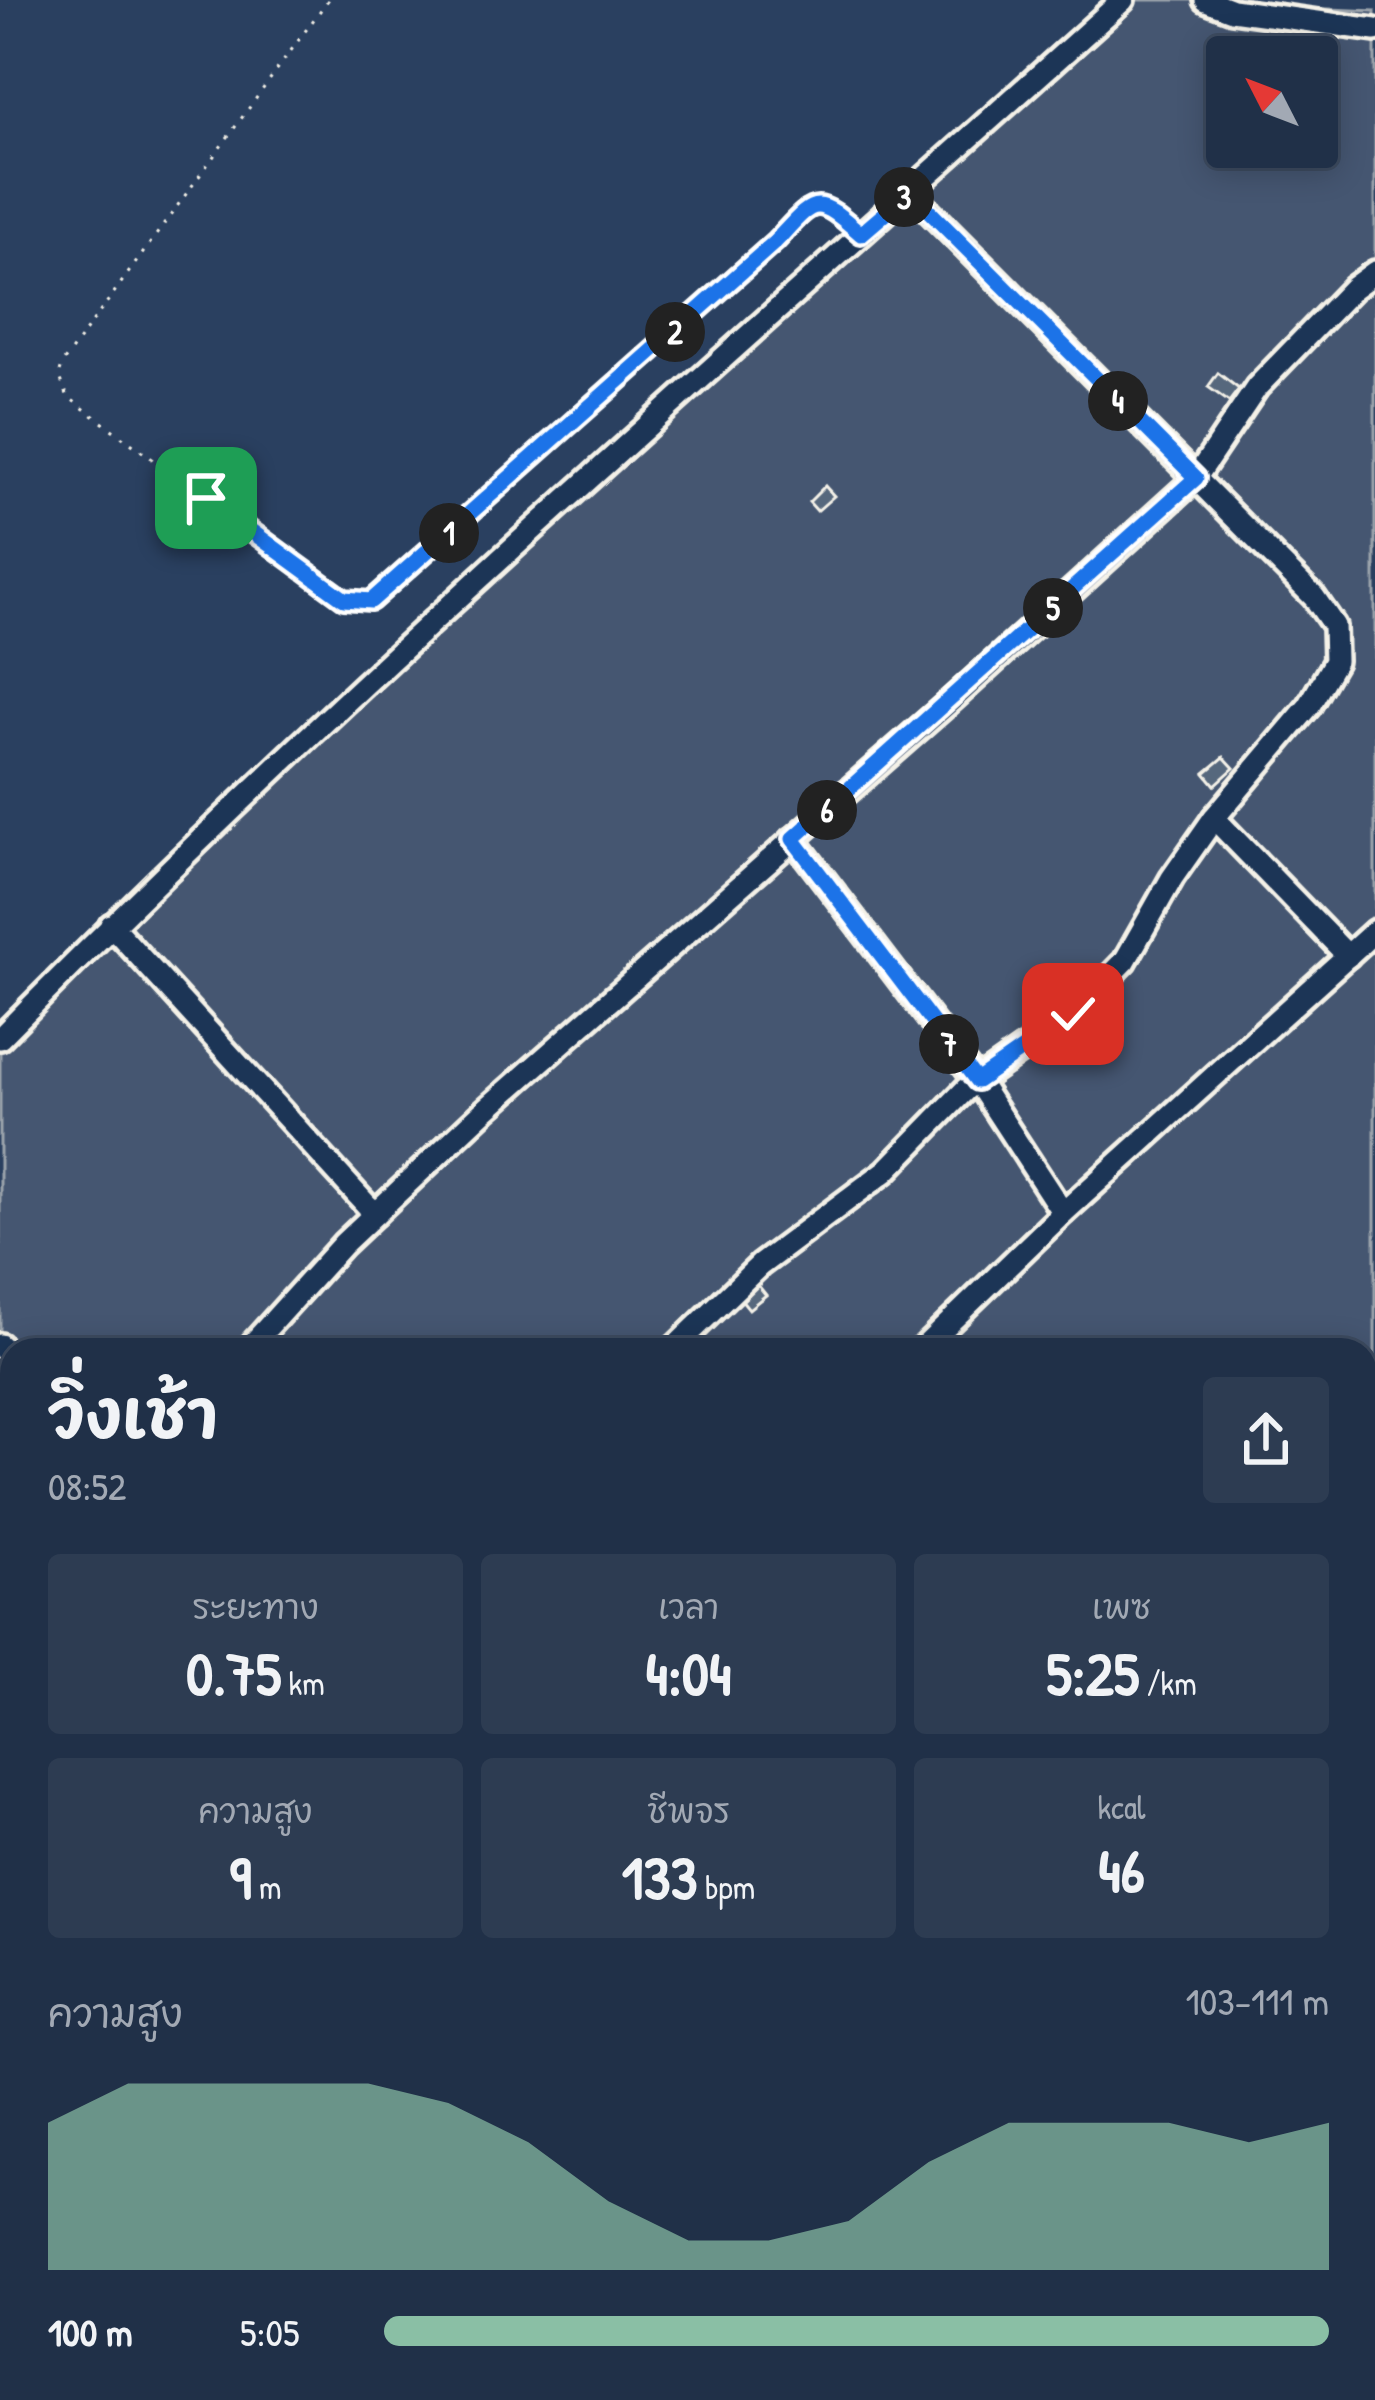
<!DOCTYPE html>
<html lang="th">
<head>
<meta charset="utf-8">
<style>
  :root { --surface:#203048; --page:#2d3c52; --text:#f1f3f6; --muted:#a2a9b4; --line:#3d4b60; --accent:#8abfa5 }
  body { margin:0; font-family:"Patrick Hand","Playpen Sans Thai",sans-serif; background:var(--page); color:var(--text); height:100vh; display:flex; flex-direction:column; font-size:45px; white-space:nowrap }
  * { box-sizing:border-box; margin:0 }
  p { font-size:39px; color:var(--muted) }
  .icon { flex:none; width:66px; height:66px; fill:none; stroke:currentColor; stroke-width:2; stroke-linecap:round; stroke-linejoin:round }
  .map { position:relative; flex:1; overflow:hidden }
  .panel { position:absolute; left:0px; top:1338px; width:1377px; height:1062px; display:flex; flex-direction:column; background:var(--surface); border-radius:36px 36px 0 0; box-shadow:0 6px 30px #0003,0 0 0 3px var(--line) }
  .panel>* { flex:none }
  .needle { width:78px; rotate:312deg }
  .fabs { position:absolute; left:1206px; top:36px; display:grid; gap:24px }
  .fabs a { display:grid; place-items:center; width:132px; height:132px; border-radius:12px; background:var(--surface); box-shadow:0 6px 30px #0003,0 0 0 3px var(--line); font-size:60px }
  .pin { position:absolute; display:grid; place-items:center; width:102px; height:102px; color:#fff; margin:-51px; border-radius:24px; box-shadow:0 6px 18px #0006 }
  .km { position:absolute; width:60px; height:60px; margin:-30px; border-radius:50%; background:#222; color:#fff; font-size:33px; line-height:60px; text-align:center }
  .round { display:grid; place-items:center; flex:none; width:126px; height:126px; border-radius:12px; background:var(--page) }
  .head { display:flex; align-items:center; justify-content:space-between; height:204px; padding:0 48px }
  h1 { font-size:66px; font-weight:700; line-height:90px }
  .stats { display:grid; grid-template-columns:repeat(3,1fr); gap:18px; height:204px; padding:12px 48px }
  .stats div { display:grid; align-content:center; border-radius:12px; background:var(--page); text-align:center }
  .stats b { font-size:60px; font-weight:700 }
  .stats small { font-size:33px; font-weight:400 }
  .stats p { font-size:33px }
  .chart { height:336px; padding:24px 48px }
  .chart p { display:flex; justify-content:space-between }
  .chart svg { width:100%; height:216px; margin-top:12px; fill:var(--accent); opacity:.7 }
  ul { padding:0 48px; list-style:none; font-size:39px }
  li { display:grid; grid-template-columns:192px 144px 1fr; align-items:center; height:90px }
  li i { height:30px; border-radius:15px; background:var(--accent) }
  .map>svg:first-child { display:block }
  .green { fill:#445771; stroke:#9ca4ac; stroke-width:3; fill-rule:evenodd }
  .building { fill:#56677d; stroke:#f4f1e8; stroke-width:3 }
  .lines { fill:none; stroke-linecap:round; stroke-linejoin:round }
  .minor-casing { stroke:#f4f1e8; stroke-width:30 }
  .path { stroke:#f4f1e8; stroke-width:3; stroke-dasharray:3 9; stroke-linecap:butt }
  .minor { stroke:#1d3557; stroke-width:21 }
  .route-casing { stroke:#fff; stroke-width:24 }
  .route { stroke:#1a73e8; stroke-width:15 }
</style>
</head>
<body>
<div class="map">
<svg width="1375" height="2400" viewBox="0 0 1375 2400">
  <rect width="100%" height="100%" fill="#2a4060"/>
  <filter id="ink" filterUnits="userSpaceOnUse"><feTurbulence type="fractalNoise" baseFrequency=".00833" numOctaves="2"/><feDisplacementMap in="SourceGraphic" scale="24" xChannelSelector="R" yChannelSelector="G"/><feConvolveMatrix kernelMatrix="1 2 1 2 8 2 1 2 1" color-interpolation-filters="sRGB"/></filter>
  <g filter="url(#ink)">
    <!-- green -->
    <path class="green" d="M1107,0h130l21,6 117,5v1428l-10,9v-98h-1353v849l-12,11v-1160l118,-120zM1227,57h90v90h-90z"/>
    <!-- building -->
    <g class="building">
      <polygon points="1218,373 1239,389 1229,402 1208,387"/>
      <polygon points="825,486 834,496 817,511 809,502"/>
      <polygon points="1224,757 1234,768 1215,785 1205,773"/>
      <polygon points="753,1279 766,1295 749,1309 736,1293"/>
      <polygon points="1373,1805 1375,1807 1375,1847 1365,1837 1365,1813"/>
      <polygon points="1375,2367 1375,2400 1345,2400 1356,2388 1365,2388 1365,2378"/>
      <polygon points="515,2388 575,2388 562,2400 502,2400"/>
    </g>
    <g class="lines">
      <defs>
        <g id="minor">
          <polyline points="1206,0 1232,10 1375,30"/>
          <polyline points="1214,818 1348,956"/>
          <polyline points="793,839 977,1081 1063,1213"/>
          <polyline points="111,925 375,1214"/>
          <path d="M0,1038c357,-363 745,-697 1123,-1038"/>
          <polyline points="0,1345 12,1359"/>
          <polyline points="247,1350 343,1244 483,1112 954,698 1195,479 1257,387 1353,288 1375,272"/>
          <polyline points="672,1350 760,1265 886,1171 966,1089 1073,1014 1125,961 1172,878 1214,818 1309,706 1335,661 1334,626 1314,597 910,192"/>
          <polyline points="921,1350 1063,1213 1375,931"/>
          <polyline points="1365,1427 1375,1418"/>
          <polyline points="0,1609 12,1597"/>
          <polyline points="1365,1766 1375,1756"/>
          <polyline points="0,1884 12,1879"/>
          <polyline points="0,2183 12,2172"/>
          <polyline points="1365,2319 1375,2309"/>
          <polyline points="268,2400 283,2388"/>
          <polyline points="755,2400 768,2388"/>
          <polyline points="1290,2400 1302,2388"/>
        </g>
      </defs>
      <!-- minor casing -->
      <use href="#minor" class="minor-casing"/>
      <!-- path -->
      <polyline class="path" points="328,0 64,361 59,375 68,397 343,599 366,603 376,597 810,207 825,205 846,221"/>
      <!-- minor -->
      <use href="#minor" class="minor"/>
    </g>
  </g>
  <g class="lines" filter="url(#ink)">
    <defs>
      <path id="route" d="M206,498l138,101 27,2 404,-359c41,-44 39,-49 86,-8l49,-42 286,286 -403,361 184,242 96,-67"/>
    </defs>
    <!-- route casing -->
    <use href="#route" class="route-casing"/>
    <!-- route -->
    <use href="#route" class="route"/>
  </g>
</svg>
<div class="fabs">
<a><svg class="needle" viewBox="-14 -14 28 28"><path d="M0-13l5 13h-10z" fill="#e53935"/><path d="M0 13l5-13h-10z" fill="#a2a9b4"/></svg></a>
</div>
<div class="pin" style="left:206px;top:498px;background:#1e9e55"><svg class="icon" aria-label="arrive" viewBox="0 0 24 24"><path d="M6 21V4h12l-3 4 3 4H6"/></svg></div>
<div class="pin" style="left:1073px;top:1014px;background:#d93025"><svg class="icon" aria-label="check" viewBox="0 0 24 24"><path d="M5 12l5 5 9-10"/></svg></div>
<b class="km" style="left:449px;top:533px">1</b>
<b class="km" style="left:675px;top:332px">2</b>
<b class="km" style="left:904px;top:197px">3</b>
<b class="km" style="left:1118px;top:401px">4</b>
<b class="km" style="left:1053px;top:608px">5</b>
<b class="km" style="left:827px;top:810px">6</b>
<b class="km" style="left:949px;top:1044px">7</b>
<section class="panel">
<div class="head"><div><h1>วิ่งเช้า</h1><p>08:52</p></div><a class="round"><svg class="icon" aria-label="share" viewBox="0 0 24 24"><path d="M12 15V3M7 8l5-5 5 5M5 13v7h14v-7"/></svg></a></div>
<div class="stats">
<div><p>ระยะทาง</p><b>0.75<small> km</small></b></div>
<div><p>เวลา</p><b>4:04</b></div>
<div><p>เพซ</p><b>5:25<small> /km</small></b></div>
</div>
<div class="stats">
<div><p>ความสูง</p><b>9<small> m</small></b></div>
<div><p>ชีพจร</p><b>133<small> bpm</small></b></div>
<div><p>kcal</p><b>46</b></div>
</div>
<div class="chart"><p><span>ความสูง</span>103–111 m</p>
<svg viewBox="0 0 160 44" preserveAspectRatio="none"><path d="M0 44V14L10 6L20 6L30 6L40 6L50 10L60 18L70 30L80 38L90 38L100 34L110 22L120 14L130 14L140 14L150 18L160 14V44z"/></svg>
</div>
<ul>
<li><b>100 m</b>5:05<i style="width:100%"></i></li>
</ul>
</section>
</div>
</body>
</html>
